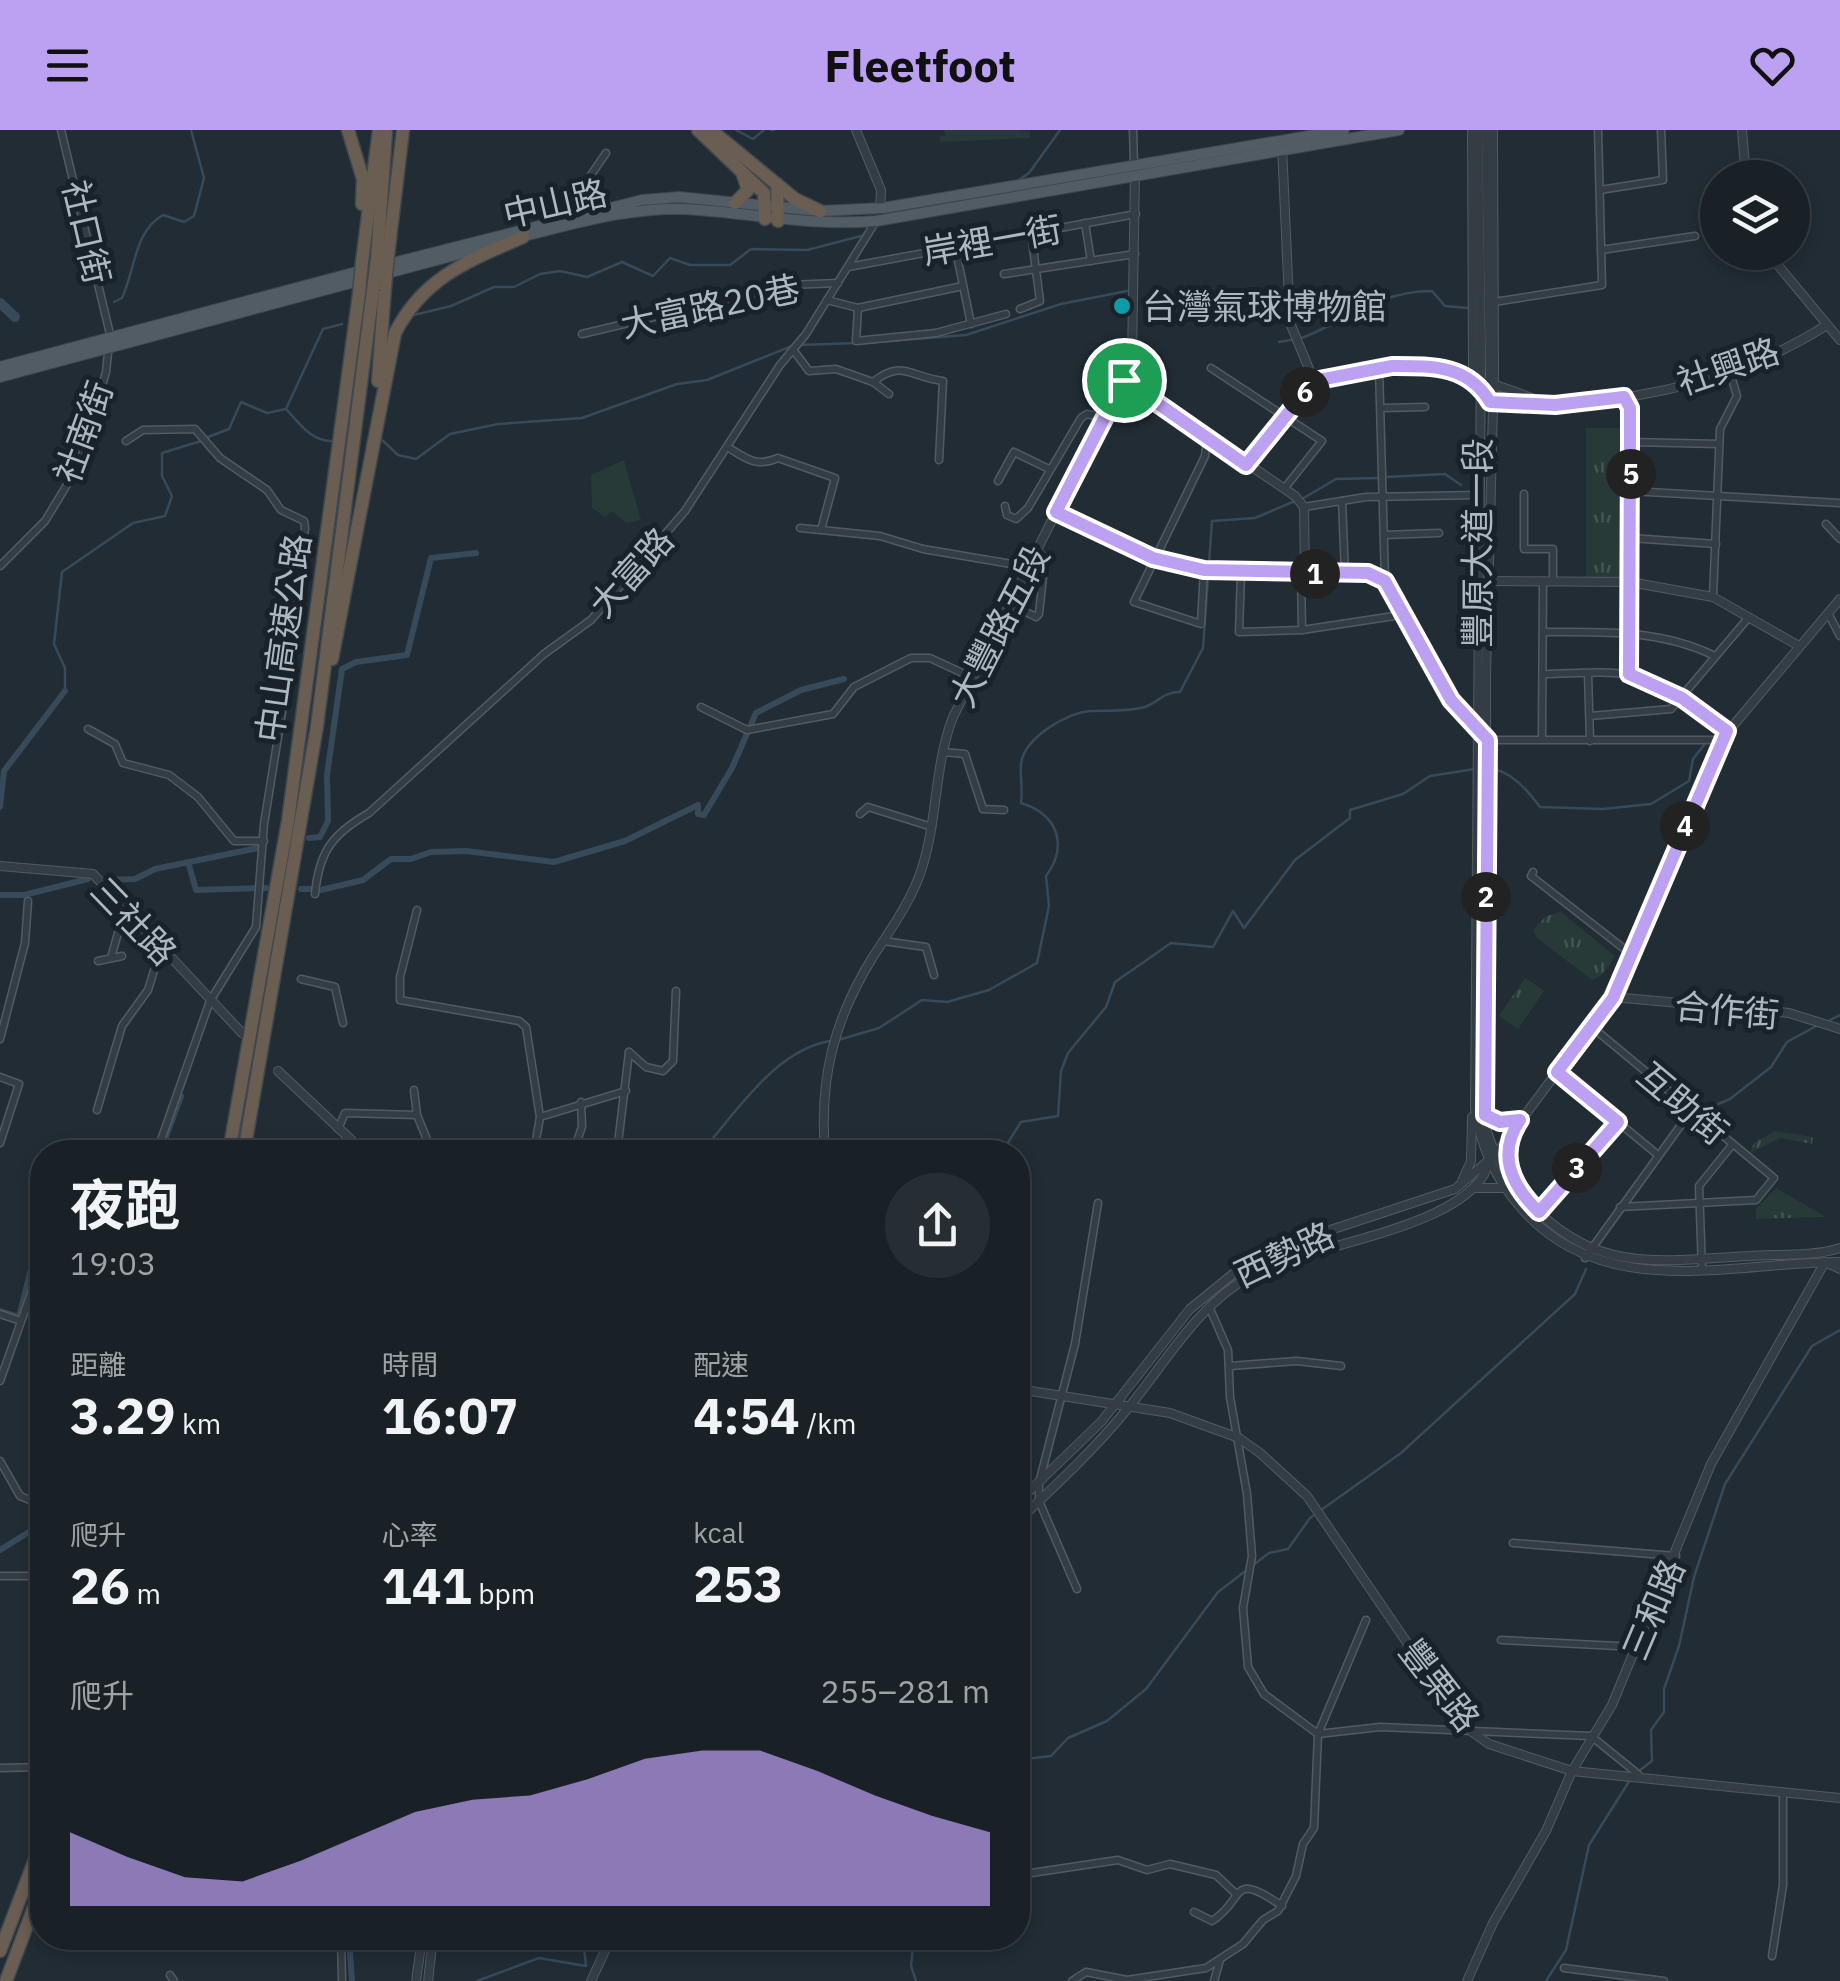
<!DOCTYPE html>
<html lang="zh-TW">
<head>
<meta charset="utf-8">
<style>
  :root { --surface:#192127; --page:#262e33; --text:#f1f3f6; --muted:#9fa3a7; --line:#373e44; --accent:#bca0f2 }
  body { margin:0; font-family:"IBM Plex Sans","Noto Sans TC",sans-serif; background:var(--page); color:var(--text); height:100vh; display:flex; flex-direction:column; font-size:38px; white-space:nowrap }
  * { box-sizing:border-box; margin:0 }
  p { font-size:32px; color:var(--muted) }
  .icon { flex:none; width:55px; height:55px; fill:none; stroke:currentColor; stroke-width:2; stroke-linecap:round; stroke-linejoin:round }
  .map { position:relative; flex:1; overflow:hidden }
  .drawer { position:absolute; left:30px; top:1010px; width:1000px; height:810px; display:flex; flex-direction:column; background:var(--surface); border-radius:40px; box-shadow:0 5px 15px #0003,0 0 0 2px var(--line) }
  .drawer>* { flex:none }
  .tools { position:absolute; left:1700px; top:30px; display:grid; gap:20px }
  .tools a { display:grid; place-items:center; width:110px; height:110px; border-radius:50%; background:var(--surface); box-shadow:0 5px 15px #0003,0 0 0 2px var(--line); font-size:50px }
  .pin { position:absolute; display:grid; place-items:center; width:85px; height:85px; color:#fff; margin:-42px; border:5px solid #fff; border-radius:50%; box-shadow:0 2px 10px #0007 }
  .km { position:absolute; width:50px; height:50px; margin:-25px; border-radius:50%; background:#222; color:#fff; font-size:28px; line-height:50px; text-align:center }
  .round { display:grid; place-items:center; flex:none; width:105px; height:105px; border-radius:52px; background:var(--page) }
  .overview { display:flex; align-items:center; justify-content:space-between; height:170px; padding:0 40px }
  h1 { font-size:55px; font-weight:700; line-height:75px }
  .stats { display:grid; grid-template-columns:repeat(3,1fr); gap:15px; height:170px; padding:10px 40px }
  .stats div { display:grid; align-content:center }
  .stats b { font-size:50px; font-weight:700 }
  .stats small { font-size:28px; font-weight:400 }
  .stats p { font-size:28px }
  .chart { height:280px; padding:20px 40px }
  .chart p { display:flex; justify-content:space-between }
  .chart svg { width:100%; height:180px; margin-top:10px; fill:var(--accent); opacity:.7 }
  header { display:flex; justify-content:space-between; align-items:center; height:130px; padding:0 40px; background:var(--accent); color:#111; font-size:45px; font-weight:700 }
  .map>svg:first-child { display:block }
  .grass { fill:#273a37 }
  .park { fill:url(#park-tufts) }
  .lines { fill:none; stroke-linecap:round; stroke-linejoin:round }
  .stream { stroke:#364a5a; stroke-width:2.5 }
  .canal { stroke:#364a5a; stroke-width:6 }
  .river { stroke:#364a5a; stroke-width:10 }
  .minor-casing { stroke:#525b62; stroke-width:9 }
  .tertiary-casing { stroke:#525b62; stroke-width:10 }
  .primary-casing { stroke:#3e464e; stroke-width:12 }
  .motorway-casing { stroke:#3f484f; stroke-width:15 }
  .minor { stroke:#343d44; stroke-width:6 }
  .tertiary { stroke:#343d44; stroke-width:8 }
  .primary { stroke:#525c65; stroke-width:10 }
  .motorway { stroke:#6a5d52; stroke-width:12 }
  .motorway-bridge-casing { stroke:#3f484f; stroke-width:15; stroke-linecap:butt }
  .motorway-bridge { stroke:#6a5d52; stroke-width:12 }
  .route-casing { stroke:#fff; stroke-width:20 }
  .route { stroke:#bca0f2; stroke-width:12 }
  .culture-dot { fill:#0f9aa8; stroke:#1a2229; stroke-width:4 }
  .labels { text-anchor:middle; dominant-baseline:central; stroke-width:10; stroke-linejoin:round; paint-order:stroke }
  .street-label { font-size:35px; fill:#aeb8c1; stroke:#1a2229 }
  .poi-label { font-size:35px; fill:#aeb8c1; stroke:#1a2229; text-anchor:start }
</style>
</head>
<body>
<header><svg class="icon" aria-label="menu" viewBox="0 0 24 24"><path d="M4 6h16M4 12h16M4 18h16"/></svg>Fleetfoot<svg class="icon" aria-label="heart" viewBox="0 0 24 24"><path d="M12 20l-8-8c-3-5 5-10 8-4 3-6 11-1 8 4z"/></svg></header>
<div class="map">
<svg width="1840" height="1851" viewBox="0 0 1840 1851">
  <defs>
    <pattern id="park-tufts" width="24" height="20" patternUnits="userSpaceOnUse" patternTransform="scale(2.5)"><rect width="24" height="20" fill="#273a37"/><path d="M3 7l-1-3M5 7V3M7 7l1-3M15 17l-1-3M17 17v-4M19 17l1-3" fill="none" stroke="#445452"/></pattern>
  </defs>
  <rect width="100%" height="100%" fill="#212c34"/>
  <!-- grass -->
  <g class="grass">
    <polygon points="943,0 1019,0 1030,2 1030,8 940,12 940,6 946,5"/>
    <polygon points="624,330 641,390 626,393 612,381 605,387 592,378 591,345"/>
  </g>
  <!-- park -->
  <g class="park">
    <polygon points="1586,298 1623,298 1622,447 1586,447"/>
    <polygon points="1561,782 1615,826 1602,845 1592,850 1537,808 1533,800 1546,786"/>
    <polygon points="1525,848 1544,861 1518,899 1499,886"/>
    <polygon points="1775,1001 1813,1007 1812,1014 1780,1008 1750,1023 1754,1013"/>
    <polygon points="1776,1058 1826,1087 1756,1089 1756,1079"/>
  </g>
  <g class="lines">
    <!-- stream -->
    <g class="stream">
      <polyline points="736,0 753,9 764,0"/>
      <polyline points="771,0 774,0"/>
      <polyline points="1020,49 1029,43 1060,0"/>
      <path d="M114,172l8,-4c13,-27 12,-67 41,-83l21,7 10,-6 10,-38 -13,-48"/>
      <polyline points="414,185 451,176 494,157 514,157 540,144 560,141 587,147 622,132 653,146 670,128 690,135 730,135 751,119 807,120 861,106"/>
      <path d="M1299,209c47,-17 78,-48 133,-48l13,15 23,2"/>
      <polyline points="1279,212 1291,210"/>
      <polyline points="865,213 966,205 1061,174 1127,161"/>
      <polyline points="800,215 857,213"/>
      <path d="M286,279c13,14 25,32 45,32"/>
      <polyline points="208,307 229,299 241,272 267,283 286,279 323,199 342,194"/>
      <polyline points="381,309 398,325 416,329 450,304 498,294 582,288 677,254 707,250 792,216"/>
      <polyline points="1386,347 1445,344 1461,355"/>
      <polyline points="1302,369 1336,349 1378,348"/>
      <polyline points="65,561 65,538 54,514 62,442 133,393 165,386 172,366 162,346 162,323 201,311"/>
      <path d="M1488,639c21,-1 40,22 52,38l63,2 48,-5 38,-23 4,-22 11,-14"/>
      <polyline points="1828,891 1840,885"/>
      <path d="M838,910l41,-12 43,-28 25,2 42,-12 48,-27 12,-57 -3,-30c23,-31 11,-62 -25,-73 2,-14 -1,-25 0,-39 3,-26 46,-52 70,-53 18,-1 37,1 54,-4 14,-5 18,-15 35,-15l23,-44 9,-127 43,-3 40,-17"/>
      <polyline points="1702,981 1730,969 1771,937 1787,912 1820,894"/>
      <path d="M701,1022c36,-40 74,-102 129,-111"/>
      <polyline points="1002,1022 1021,992 1058,986 1061,941 1068,923 1106,877 1115,852 1171,813 1213,817 1233,781 1244,798 1295,730 1350,688 1350,680 1403,664 1430,646 1475,639"/>
      <polyline points="1018,1630 1051,1626 1068,1608 1107,1591 1146,1559 1218,1462 1269,1423 1288,1419 1310,1388 1401,1323 1575,1164 1586,1139"/>
      <polyline points="1639,1641 1652,1631 1651,1600 1664,1582 1664,1559 1679,1516 1694,1447 1725,1354 1812,1216 1840,1200"/>
      <polyline points="914,1808 911,1836 916,1851"/>
      <polyline points="477,1851 539,1828 586,1836 583,1808"/>
      <polyline points="1546,1851 1566,1820 1589,1715 1630,1650"/>
    </g>
    <!-- canal -->
    <g class="canal">
      <polyline points="0,677 4,641 65,561"/>
      <polyline points="309,708 320,707 328,691 327,645 342,539 356,532 407,525 431,428 476,423"/>
      <polyline points="189,735 196,760 266,758"/>
      <polyline points="104,750 135,749 155,739 258,718"/>
      <polyline points="301,759 312,759"/>
      <polyline points="321,760 363,750 391,729 411,729 431,722 466,721 554,732 625,711 698,675 698,684 704,685 732,638 756,583 801,560 844,549"/>
      <polyline points="0,765 24,765 88,749"/>
      <polyline points="143,1022 154,1013 164,1012 181,966"/>
      <polyline points="0,1181 19,1187 31,1139 42,1126"/>
      <polyline points="0,1420 29,1402 42,1387"/>
      <polyline points="349,1808 352,1851"/>
    </g>
    <!-- river -->
    <polyline class="river" points="0,173 15,187"/>
    <defs>
      <g id="minor">
        <polyline points="1133,0 1134,34"/>
        <polyline points="1600,60 1663,50 1661,0"/>
        <polyline points="578,64 606,23"/>
        <polyline points="1085,93 1091,131"/>
        <polyline points="955,116 971,194"/>
        <polyline points="1601,120 1695,106"/>
        <polyline points="848,137 1136,84"/>
        <polyline points="1004,144 1135,124"/>
        <polyline points="827,170 858,178 963,156"/>
        <polyline points="1494,172 1602,155 1598,0"/>
        <polyline points="858,178 856,211 936,203 1006,184"/>
        <polyline points="1020,179 1040,171 1031,102"/>
        <polyline points="582,204 789,155 838,153"/>
        <path d="M794,221l15,20 27,-2 37,13c30,-23 37,-5 70,-1l-4,79"/>
        <polyline points="1211,238 1322,311 1284,359"/>
        <polyline points="1379,238 1385,451"/>
        <polyline points="873,252 889,264"/>
        <polyline points="1624,267 1630,278 1630,312 1629,544"/>
        <polyline points="1382,278 1425,277"/>
        <polyline points="126,311 143,300 195,299 220,328 267,360 281,380 304,391 305,398 293,514 264,694 256,797 210,871 161,1010 148,1022"/>
        <polyline points="1631,312 1719,314"/>
        <path d="M729,318c19,12 28,19 49,10l57,20 -14,52 59,6 43,13 106,18"/>
        <polyline points="998,351 1014,322 1049,339"/>
        <polyline points="1631,361 1840,373"/>
        <polyline points="1524,364 1524,419 1553,419 1553,451"/>
        <polyline points="1342,371 1345,443"/>
        <polyline points="1005,376 1007,385 1016,389 1028,378 1081,288 1087,284 1104,288"/>
        <polyline points="1304,377 1366,367 1478,365"/>
        <polyline points="1056,382 1153,428 1204,440 1305,444"/>
        <polyline points="1826,394 1840,409"/>
        <polyline points="800,398 821,400"/>
        <polyline points="1384,405 1439,403"/>
        <polyline points="1631,408 1716,414"/>
        <polyline points="0,436 45,391 79,335 106,242 110,204 61,0"/>
        <polyline points="1204,440 1201,494 1134,472 1205,326 1207,308"/>
        <polyline points="1241,443 1239,502 1302,500 1401,485"/>
        <polyline points="1301,444 1302,500"/>
        <polyline points="1713,467 1720,299 1737,266 1730,242"/>
        <polyline points="1010,474 1036,487 1039,484 1045,428 1038,421"/>
        <polyline points="1828,483 1840,506"/>
        <path d="M1544,502c60,0 116,-3 171,24"/>
        <path d="M1544,544c28,0 60,-4 87,1 36,7 68,35 96,56"/>
        <polyline points="1588,544 1590,611"/>
        <polyline points="701,577 747,600 833,584 854,557 911,528 930,528 973,548"/>
        <polyline points="1590,586 1671,579 1749,487"/>
        <polyline points="88,599 115,614 123,633 169,645 198,667 234,711 264,711"/>
        <polyline points="1542,608 1543,451"/>
        <polyline points="1487,610 1721,610"/>
        <polyline points="943,622 965,624 983,679 1004,680"/>
        <polyline points="860,684 868,677 932,697"/>
        <polyline points="1533,742 1531,746 1632,825"/>
        <path d="M315,764c4,-42 17,-60 54,-81l175,-159 47,-34 94,-109 95,-146 26,-31 70,-113"/>
        <polyline points="417,780 400,847 400,870 519,891 526,897 540,987 534,1022"/>
        <polyline points="883,811 926,817 934,845"/>
        <polyline points="111,828 125,778"/>
        <polyline points="98,831 122,826"/>
        <polyline points="301,849 335,857 343,893"/>
        <polyline points="1592,897 1774,1048 1756,1070 1620,1077"/>
        <polyline points="0,909 25,813 28,771"/>
        <polyline points="629,922 646,937 663,941 673,931 676,861"/>
        <polyline points="1557,942 1658,1025"/>
        <polyline points="0,947 19,954 0,1013"/>
        <polyline points="97,980 122,896 148,860 161,818"/>
        <polyline points="417,985 432,1022"/>
        <polyline points="540,987 626,961"/>
        <polyline points="338,999 345,983 417,985 414,960"/>
        <polyline points="573,1022 582,997 581,972"/>
        <polyline points="617,1022 629,922"/>
        <polyline points="1539,1082 1618,992"/>
        <polyline points="1585,1128 1691,981"/>
        <polyline points="1702,1139 1699,1056 1732,1015"/>
        <polyline points="1210,1179 1228,1220 1230,1267 1247,1364 1252,1426 1243,1478 1248,1537 1264,1564 1318,1604 1380,1597 1591,1606 1638,1644"/>
        <polyline points="0,1184 21,1191"/>
        <polyline points="1230,1236 1297,1231 1341,1236"/>
        <polyline points="0,1251 42,1132"/>
        <polyline points="0,1331 20,1366 42,1375"/>
        <polyline points="1513,1413 1676,1426"/>
        <polyline points="0,1446 42,1446"/>
        <polyline points="1077,1459 1039,1371 1039,1353 1075,1214 1098,1073"/>
        <polyline points="1501,1510 1637,1517"/>
        <polyline points="0,1638 42,1637"/>
        <polyline points="1018,1745 1118,1730 1147,1740 1170,1734 1216,1745 1235,1763"/>
        <path d="M1194,1782l18,9c34,-21 17,-52 70,-15"/>
        <polyline points="341,1808 342,1851"/>
        <polyline points="1772,1826 1783,1755 1783,1662"/>
        <polyline points="1564,1838 1664,1851"/>
        <polyline points="170,1845 174,1851"/>
        <polyline points="1072,1851 1086,1842 1127,1850 1206,1838 1243,1814 1263,1790 1278,1781 1296,1746 1303,1714 1314,1698 1318,1604 1366,1490"/>
        <polyline points="1214,1851 1220,1830"/>
      </g>
      <g id="tertiary">
        <polyline points="856,0 881,60 880,82"/>
        <path d="M1472,0l1,240 17,32c114,9 239,-15 337,-77"/>
        <path d="M1478,0l3,218 -6,760c5,38 21,72 47,101 82,94 209,53 318,53"/>
        <polyline points="1486,0 1490,247"/>
        <path d="M1493,0l1,241 -8,303 1,458c19,58 74,115 137,125 40,7 83,1 124,-1 28,-2 65,1 92,-8"/>
        <polyline points="1742,0 1746,48"/>
        <polyline points="1282,16 1290,193 1314,251"/>
        <polyline points="1767,122 1840,210"/>
        <polyline points="1124,250 1295,366 1304,377 1305,444 1368,443 1385,451 1451,570 1477,600"/>
        <path d="M1246,335l68,-84c78,-28 151,-10 225,20"/>
        <polyline points="1486,451 1630,452 1713,467 1799,516"/>
        <polyline points="0,736 93,744 242,903"/>
        <polyline points="1613,867 1789,883 1840,899"/>
        <polyline points="278,941 364,1022"/>
        <polyline points="1485,985 1499,992 1520,990"/>
        <polyline points="1509,1007 1509,1042"/>
        <path d="M825,1022c-6,-74 9,-133 49,-197 17,-26 39,-57 48,-87 16,-50 12,-102 31,-151l179,-356 3,-189"/>
        <polyline points="1462,1051 1471,1031 1472,987"/>
        <polyline points="1476,1058 1504,1058"/>
        <polyline points="1825,1132 1840,1139"/>
        <polyline points="1018,1259 1170,1283 1239,1308 1260,1323 1307,1366 1444,1567 1472,1602 1489,1614 1572,1641 1840,1668"/>
        <polyline points="1018,1372 1101,1292 1190,1179 1233,1144 1291,1113 1455,1059 1496,1024 1613,867 1721,610 1840,469"/>
        <path d="M1018,1391c38,-36 77,-72 111,-114 37,-45 70,-104 123,-132 58,-32 222,-46 238,-115"/>
        <polyline points="416,1851 422,1808"/>
        <polyline points="428,1851 433,1808"/>
        <polyline points="591,1851 611,1808"/>
        <polyline points="1467,1851 1493,1793 1546,1701 1572,1641 1612,1575 1711,1334 1825,1132"/>
      </g>
      <g id="primary">
        <path d="M517,108c58,-15 122,-34 182,-28 63,5 113,16 177,11l523,-91"/>
        <polyline points="381,136 642,70 679,67 820,81 883,78 1344,0"/>
        <polyline points="0,237 364,140"/>
        <polyline points="0,247 496,114"/>
      </g>
      <g id="motorway">
        <polyline points="348,0 363,49 362,74"/>
        <polyline points="698,0 764,63 765,89"/>
        <polyline points="711,0 795,69 820,81"/>
        <polyline points="777,54 778,91"/>
        <polyline points="735,73 748,60 742,42"/>
        <polyline points="388,126 403,0"/>
        <polyline points="377,129 386,2"/>
        <polyline points="362,132 379,0"/>
        <polyline points="378,251 385,157"/>
        <path d="M332,529l63,-326c29,-56 73,-72 128,-96"/>
        <polyline points="229,1022 288,691 359,164"/>
        <polyline points="244,1022 317,596 373,160"/>
        <polyline points="0,1821 42,1711"/>
        <polyline points="6,1851 42,1756"/>
      </g>
    </defs>
    <!-- minor casing -->
    <use href="#minor" class="minor-casing"/>
    <!-- tertiary casing -->
    <use href="#tertiary" class="tertiary-casing"/>
    <!-- primary casing -->
    <use href="#primary" class="primary-casing"/>
    <!-- motorway casing -->
    <use href="#motorway" class="motorway-casing"/>
    <!-- minor -->
    <use href="#minor" class="minor"/>
    <!-- tertiary -->
    <use href="#tertiary" class="tertiary"/>
    <!-- primary -->
    <use href="#primary" class="primary"/>
    <!-- motorway -->
    <use href="#motorway" class="motorway"/>
    <defs>
      <g id="motorway-bridge">
        <polyline points="385,157 388,126"/>
        <polyline points="373,160 377,129"/>
        <polyline points="359,164 362,132"/>
      </g>
    </defs>
    <!-- motorway-bridge casing -->
    <use href="#motorway-bridge" class="motorway-bridge-casing"/>
    <!-- motorway-bridge -->
    <use href="#motorway-bridge" class="motorway-bridge"/>
  </g>
  <g class="lines">
    <defs>
      <path id="route" d="M1392,236c41,0 76,-1 98,36l65,3 69,-8 6,11v34l-1,232 53,24 45,33 -114,267 -56,74 61,50 -79,90c-28,-27 -42,-58 -19,-92l-20,2 -15,-7 3,-375 -37,-40 -66,-119 -17,-8 -164,-3 -51,-12 -97,-46 68,-132 122,85 68,-84z"/>
    </defs>
    <!-- route casing -->
    <use href="#route" class="route-casing"/>
    <!-- route -->
    <use href="#route" class="route"/>
  </g>
  <!-- markers -->
  <circle class="culture-dot" cx="1122" cy="176" r="10"/>
  <g class="labels">
    <!-- street labels -->
    <g class="street-label">
      <text transform="translate(555 73) rotate(-13)">中山路</text>
      <text transform="translate(87 102) rotate(77)">社口街</text>
      <text transform="translate(992 110) rotate(-10)">岸裡一街</text>
      <text transform="translate(710 176) rotate(-12)">大富路20巷</text>
      <text transform="translate(1728 236) rotate(-19)">社興路</text>
      <text transform="translate(83 302) rotate(-70)">社南街</text>
      <text transform="translate(1477 413) rotate(-90)">豐原大道一段</text>
      <text transform="translate(631 442) rotate(-48)">大富路</text>
      <text transform="translate(999 496) rotate(-63)">大豐路五段</text>
      <text transform="translate(283 508) rotate(-82)">中山高速公路</text>
      <text transform="translate(134 791) rotate(46)">三社路</text>
      <text transform="translate(1727 880) rotate(5)">合作街</text>
      <text transform="translate(1683 973) rotate(40)">互助街</text>
      <text transform="translate(1284 1124) rotate(-25)">西勢路</text>
      <text transform="translate(1653 1479) rotate(-67)">三和路</text>
      <text transform="translate(1440 1555) rotate(52)">豐栗路</text>
    </g>
    <!-- poi labels -->
    <g class="poi-label">
      <text x="1142" y="176">台灣氣球博物館</text>
    </g>
  </g>
</svg>
<div class="tools">
<a><svg class="icon" aria-label="layers" viewBox="0 0 24 24"><path d="M12 4l9 5-9 5-9-5zM3 14l9 5 9-5"/></svg></a>
</div>
<div class="pin" style="left:1124px;top:250px;background:#1e9e55"><svg class="icon" aria-label="arrive" viewBox="0 0 24 24"><path d="M6 21V4h12l-3 4 3 4H6"/></svg></div>
<b class="km" style="left:1315px;top:444px">1</b>
<b class="km" style="left:1486px;top:767px">2</b>
<b class="km" style="left:1577px;top:1038px">3</b>
<b class="km" style="left:1685px;top:696px">4</b>
<b class="km" style="left:1631px;top:344px">5</b>
<b class="km" style="left:1305px;top:262px">6</b>
<section class="drawer">
<div class="overview"><div><h1>夜跑</h1><p>19:03</p></div><a class="round"><svg class="icon" aria-label="share" viewBox="0 0 24 24"><path d="M12 15V3M7 8l5-5 5 5M5 13v7h14v-7"/></svg></a></div>
<div class="stats">
<div><p>距離</p><b>3.29<small> km</small></b></div>
<div><p>時間</p><b>16:07</b></div>
<div><p>配速</p><b>4:54<small> /km</small></b></div>
</div>
<div class="stats">
<div><p>爬升</p><b>26<small> m</small></b></div>
<div><p>心率</p><b>141<small> bpm</small></b></div>
<div><p>kcal</p><b>253</b></div>
</div>
<div class="chart"><p><span>爬升</span>255–281 m</p>
<svg viewBox="0 0 160 44" preserveAspectRatio="none"><path d="M0 44V26L10 32L20 37L30 38L40 33L50 27L60 21L70 18L80 17L90 13L100 8L110 6L120 6L130 11L140 17L150 22L160 26V44z"/></svg>
</div>
</section>
</div>
</body>
</html>
